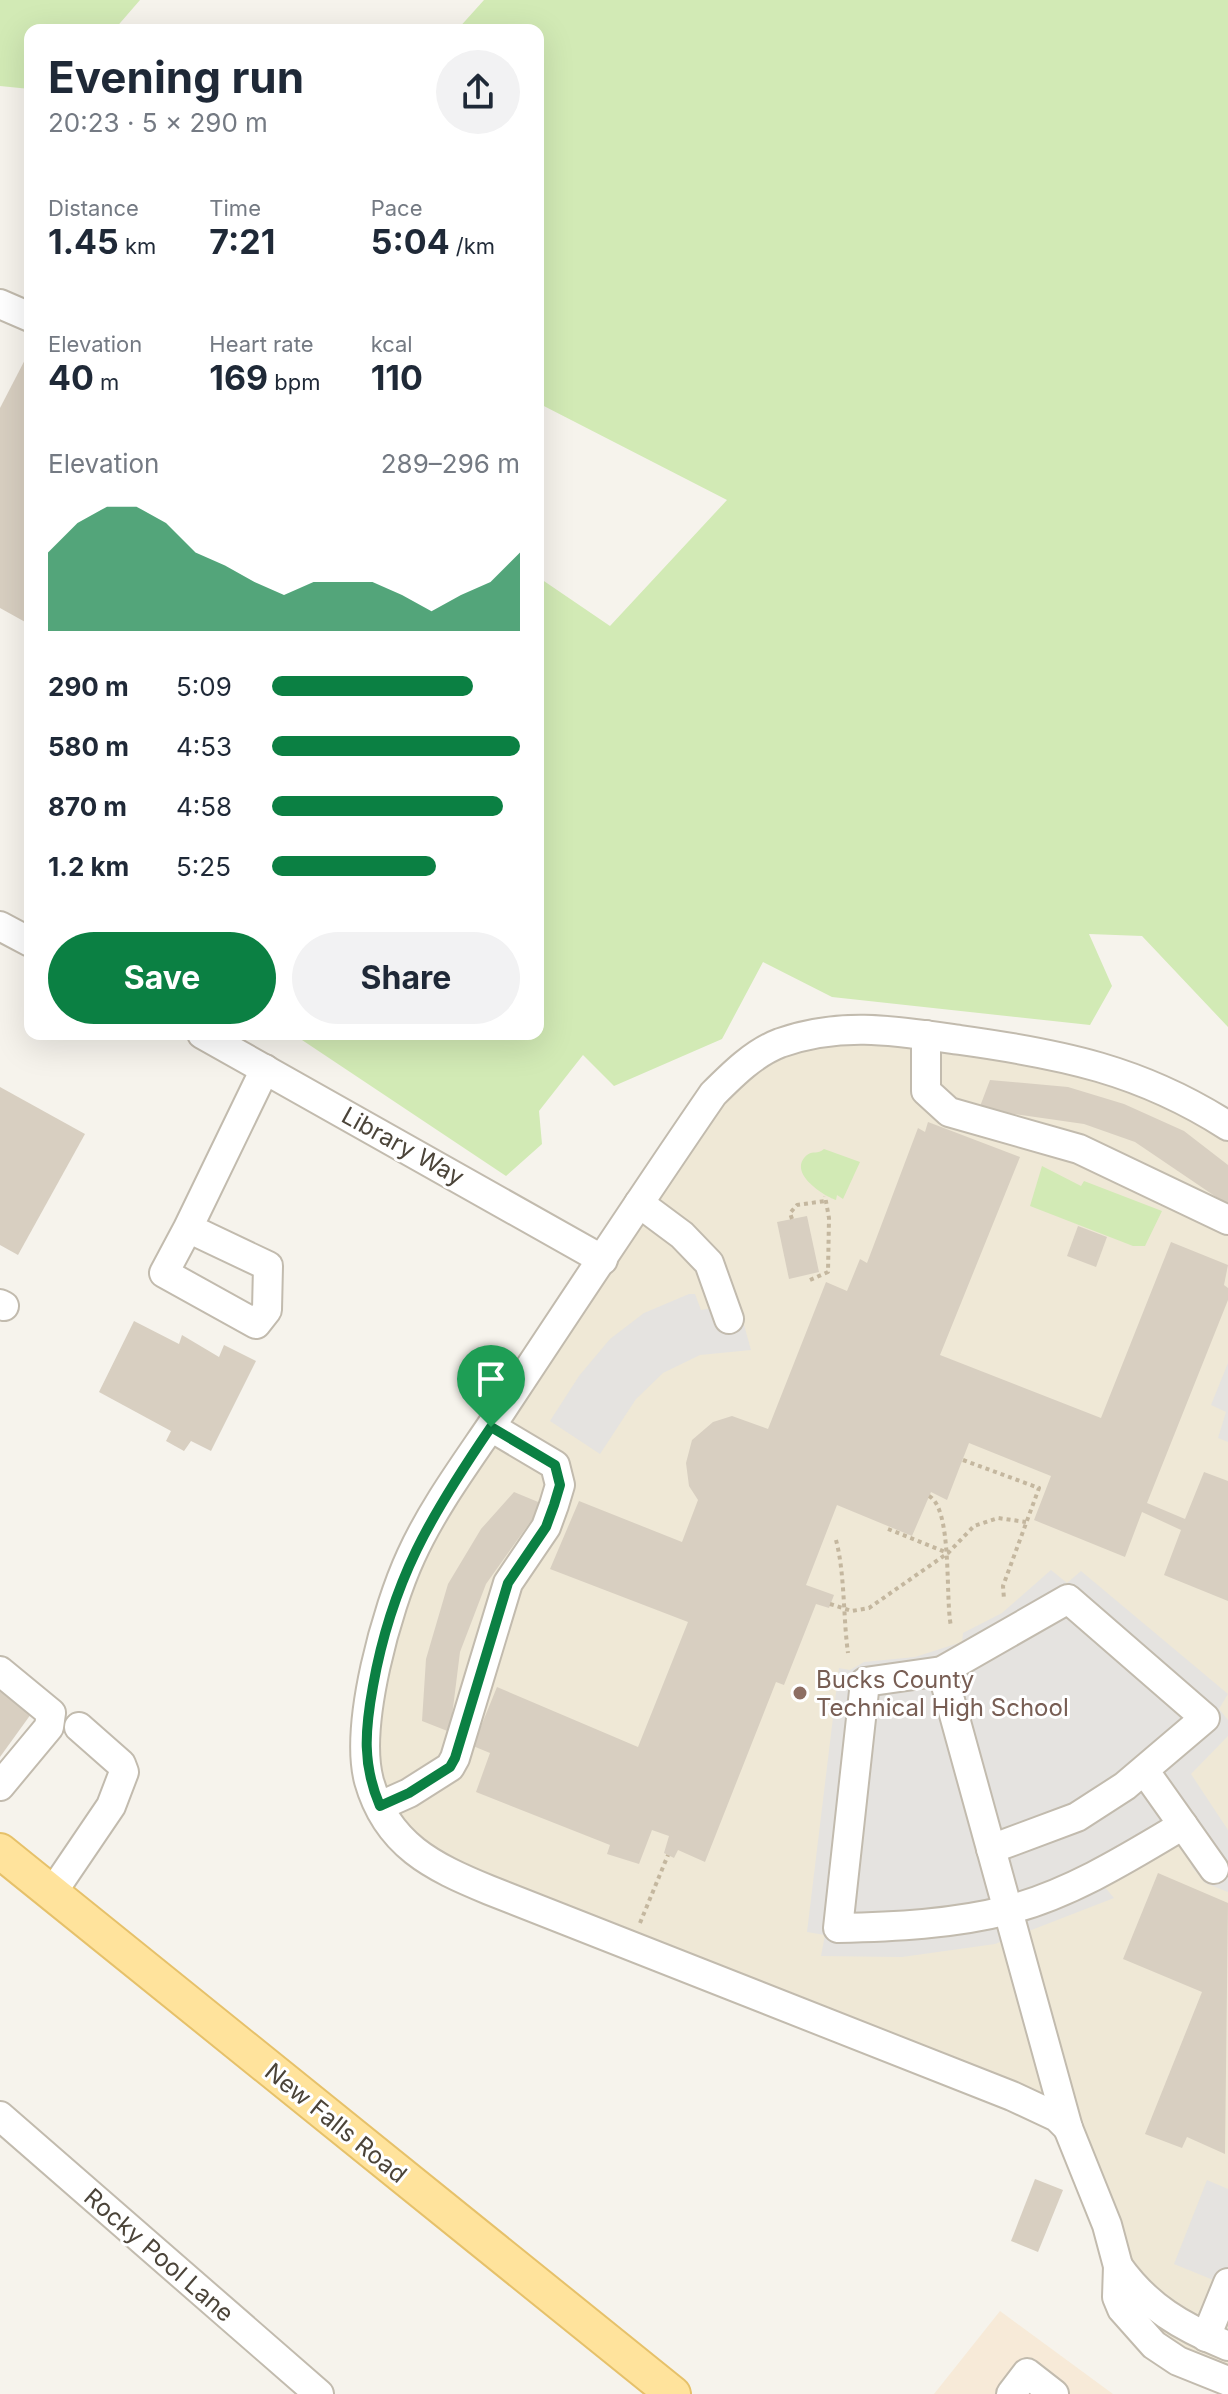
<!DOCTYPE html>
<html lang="en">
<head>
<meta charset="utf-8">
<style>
  :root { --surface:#fff; --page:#f2f2f3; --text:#1f2937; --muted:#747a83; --accent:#0b8043 }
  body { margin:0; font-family:Inter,sans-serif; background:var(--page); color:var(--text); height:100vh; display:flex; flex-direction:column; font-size:30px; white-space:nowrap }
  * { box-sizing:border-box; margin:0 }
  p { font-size:26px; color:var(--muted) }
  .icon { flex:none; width:44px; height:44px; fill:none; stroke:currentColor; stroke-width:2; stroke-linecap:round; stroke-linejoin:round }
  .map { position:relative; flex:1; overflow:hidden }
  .details { position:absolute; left:24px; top:24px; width:520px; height:1016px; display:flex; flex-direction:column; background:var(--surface); border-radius:16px; box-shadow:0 8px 32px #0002 }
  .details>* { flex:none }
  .pin { position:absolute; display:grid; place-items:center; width:68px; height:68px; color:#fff; margin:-82px -34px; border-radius:50% 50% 50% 0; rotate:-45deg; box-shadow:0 0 8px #0007 }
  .pin .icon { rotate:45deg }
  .round { display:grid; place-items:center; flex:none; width:84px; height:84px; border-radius:42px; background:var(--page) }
  .overview { display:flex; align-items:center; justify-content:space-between; height:136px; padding:0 24px }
  h1 { font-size:44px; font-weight:700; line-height:60px }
  .metrics { display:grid; grid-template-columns:repeat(3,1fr); gap:12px; height:136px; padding:8px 24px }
  .metrics div { display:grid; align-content:center }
  .metrics b { font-size:34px; font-weight:700 }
  .metrics small { font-size:22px; font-weight:400 }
  .metrics p { font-size:22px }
  .chart { height:224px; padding:16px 24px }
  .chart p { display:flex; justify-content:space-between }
  .chart svg { width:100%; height:144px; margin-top:8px; fill:var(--accent); opacity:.7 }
  .button { display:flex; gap:16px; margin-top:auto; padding:16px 24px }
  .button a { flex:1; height:92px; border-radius:48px; background:var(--accent); color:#fff; font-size:32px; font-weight:700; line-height:92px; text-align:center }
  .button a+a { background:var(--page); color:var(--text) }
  ul { padding:0 24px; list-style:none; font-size:26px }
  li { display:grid; grid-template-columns:128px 96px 1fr; align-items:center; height:60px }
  li i { height:20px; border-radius:10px; background:var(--accent) }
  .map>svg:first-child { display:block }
  .commercial { fill:#f7ead8 }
  .education { fill:#efe8d6 }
  .green { fill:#d2eab5 }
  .parking { fill:#e5e3e0 }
  .building { fill:#d8cfc1 }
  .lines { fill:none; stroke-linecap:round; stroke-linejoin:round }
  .minor-casing { stroke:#c2bbae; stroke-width:32 }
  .major-casing { stroke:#e6c16a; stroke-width:38 }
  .path { stroke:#c4b79f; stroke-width:4; stroke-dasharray:4 4; stroke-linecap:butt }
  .minor { stroke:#fff; stroke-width:28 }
  .major { stroke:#ffe39c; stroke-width:34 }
  .route-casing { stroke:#fff; stroke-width:16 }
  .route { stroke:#0b8043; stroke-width:10 }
  .education-dot { fill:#8d6e63; stroke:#fff; stroke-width:3 }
  .labels { text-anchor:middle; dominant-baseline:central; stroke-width:6; stroke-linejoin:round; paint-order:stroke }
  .street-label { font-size:24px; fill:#4b4439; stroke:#fff }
  .education-label { font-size:24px; fill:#785e54; stroke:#fff; text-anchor:start }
</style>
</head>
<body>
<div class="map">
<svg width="1228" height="2394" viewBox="0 0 1228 2394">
  <rect width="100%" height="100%" fill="#f6f3ec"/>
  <!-- commercial -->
  <polygon class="commercial" points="1000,2311 1113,2394 934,2394"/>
  <!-- education -->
  <polygon class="education" points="826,1031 1041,1052 1228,1126 1228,2381 1178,2361 1116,2283 1068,2128 445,1872 369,1781 395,1595 713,1094"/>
  <!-- green -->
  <g class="green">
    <polygon points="0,0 140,0 114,30 30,30 30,89 0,86"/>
    <polygon points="484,0 1228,0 1228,1027 1142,936 1089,934 1112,986 1090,1025 832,997 763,962 722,1039 614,1086 583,1055 539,1111 542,1144 506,1176 293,1034 538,1034 538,577 610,626 727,500 538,403 538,30 457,30"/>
    <path d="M824,1149l36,13 -17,37 -6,-4 -1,5c-14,-5 -49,-28 -29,-45 7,-5 10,0 17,-6z"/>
    <polygon points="1042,1166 1081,1186 1084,1181 1162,1211 1145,1246 1133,1246 1030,1206"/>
  </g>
  <!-- parking -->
  <g class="parking">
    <polygon points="689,1294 695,1294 701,1310 738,1303 751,1350 700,1355 663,1373 636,1399 600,1454 550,1421 579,1376 610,1339 644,1313"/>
    <polygon points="1228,1363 1228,1442 1218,1438 1226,1412 1211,1405"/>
    <polygon points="1051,1570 1067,1583 1081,1571 1228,1694 1219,1709 1228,1720 1228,1736 1191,1774 1228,1830 1228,1892 1205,1883 1192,1867 1187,1847 1178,1843 1104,1886 1114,1898 995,1944 902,1957 821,1956 825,1935 807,1932 839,1668 850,1670 864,1662 915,1657 962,1642 963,1633 1002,1613"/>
    <polygon points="1207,2180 1228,2189 1228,2286 1174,2264"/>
  </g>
  <!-- building -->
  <g class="building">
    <polygon points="30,350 30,618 27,623 0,608 0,408"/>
    <polygon points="990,1080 1068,1087 1124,1104 1184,1131 1228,1165 1228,1205 1135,1142 1084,1124 979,1109"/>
    <polygon points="0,1087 85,1134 18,1255 0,1245"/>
    <polygon points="928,1122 1020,1157 940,1355 1101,1418 1171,1242 1228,1265 1224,1285 1228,1288 1228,1300 1147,1503 1185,1519 1204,1472 1228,1481 1228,1601 1164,1575 1181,1530 1142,1512 1125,1557 1034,1520 1051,1476 969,1443 947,1500 931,1492 912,1536 837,1505 806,1585 834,1595 829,1608 816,1604 784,1685 776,1682 705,1862 678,1850 674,1858 664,1853 669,1836 652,1830 639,1864 607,1854 610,1845 476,1792 490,1753 473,1746 497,1687 638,1747 688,1622 550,1569 579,1501 682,1542 698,1500 689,1486 686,1463 692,1440 713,1422 732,1416 768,1429 826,1282 847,1291 860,1259 867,1263 918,1128 925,1132"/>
    <polygon points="807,1216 819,1272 789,1279 777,1222"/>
    <polygon points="1078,1226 1107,1237 1096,1267 1067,1256"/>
    <polygon points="134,1321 179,1344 182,1335 219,1357 224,1345 256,1361 211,1451 191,1441 184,1451 166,1441 171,1431 99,1392"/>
    <polygon points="514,1492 543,1504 486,1584 460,1652 450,1732 422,1721 426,1659 448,1584 481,1529"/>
    <polygon points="0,1690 31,1714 0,1757"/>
    <polygon points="1158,1873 1228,1903 1225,2154 1187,2137 1182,2148 1145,2134 1202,1992 1123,1959"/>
    <polygon points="1035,2179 1063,2190 1038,2252 1011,2241"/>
  </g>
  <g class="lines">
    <defs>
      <g id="minor">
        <polyline points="0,304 30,317"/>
        <polyline points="0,926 30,942"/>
        <polyline points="202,1034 603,1260"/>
        <polyline points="926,1035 926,1091 949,1112 1079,1149 1228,1220"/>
        <polyline points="639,1203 682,1235 709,1263 729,1319"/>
        <polyline points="188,1228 164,1273 256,1324 267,1310 268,1266 188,1228 265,1069"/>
        <polyline points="0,1304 4,1306"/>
        <polyline points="0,1671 51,1713 49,1727 0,1786"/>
        <polyline points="942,1671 1068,2128 1107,2225 1118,2266 1117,2297 1122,2309 1154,2345 1178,2361 1228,2381"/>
        <polyline points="380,1806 409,1793 450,1767 455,1758 508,1583 546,1527 554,1505 560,1485 555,1465 491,1427"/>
        <polyline points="1183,1825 1214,1869"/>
        <path d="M991,1849l86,-32 48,-31 80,-68 -137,-119 -126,72 -77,11 -27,246c55,-1 116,-4 170,-18 62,-16 120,-52 175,-85l-39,-55"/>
        <polyline points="52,1893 111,1806 124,1772 121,1764 79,1727"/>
        <polyline points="0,2116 319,2394"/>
        <path d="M1068,2128l-11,-11 -45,-21 -523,-206c-56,-23 -102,-45 -120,-109 -15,-56 18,-173 42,-225 25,-55 63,-103 96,-154 68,-103 136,-206 206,-308 20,-20 41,-41 67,-51 62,-22 117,-12 180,-3 101,14 181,30 268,86"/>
        <path d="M1118,2266c29,41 64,61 110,80"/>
        <polyline points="1206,2337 1228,2283"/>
        <polyline points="1011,2394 1027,2373 1054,2394"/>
      </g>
      <polyline id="major" points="0,1851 673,2394"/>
    </defs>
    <!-- minor casing -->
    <use href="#minor" class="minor-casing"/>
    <!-- major casing -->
    <use href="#major" class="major-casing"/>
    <!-- path -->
    <g class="path">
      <polyline points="792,1219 790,1213 797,1205 825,1201"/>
      <polyline points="810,1280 828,1272 829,1218 825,1196"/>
      <polyline points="963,1460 1039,1488 1003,1586 1004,1599"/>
      <path d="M929,1496c24,13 16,104 22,130"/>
      <polyline points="888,1529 948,1553"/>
      <path d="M836,1540c9,34 7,77 12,113"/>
      <polyline points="830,1604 852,1611 869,1608 948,1553 974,1526 998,1518 1026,1522"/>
      <polyline points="640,1923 668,1855"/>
    </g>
    <!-- minor -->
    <use href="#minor" class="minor"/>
    <!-- major -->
    <use href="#major" class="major"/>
  </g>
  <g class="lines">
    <defs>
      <path id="route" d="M491,1427l64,38 5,20 -6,20 -8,22 -38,56 -53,175 -5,9 -41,26 -29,13c-18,-42 -15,-76 -7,-120 19,-106 58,-171 118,-259z"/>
    </defs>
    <!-- route casing -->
    <use href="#route" class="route-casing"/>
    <!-- route -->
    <use href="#route" class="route"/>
  </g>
  <!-- markers -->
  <circle class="education-dot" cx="800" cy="1693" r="8"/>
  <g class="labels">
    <!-- street labels -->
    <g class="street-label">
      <text transform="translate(403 1146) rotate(29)">Library Way</text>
      <text transform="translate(336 2123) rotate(39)">New Falls Road</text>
      <text transform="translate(159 2255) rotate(41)">Rocky Pool Lane</text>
    </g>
    <!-- education labels -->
    <g class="education-label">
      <text x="816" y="1679">Bucks County<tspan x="816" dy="28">Technical High School</tspan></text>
    </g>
  </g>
</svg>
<div class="pin" style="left:491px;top:1427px;background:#1e9e55"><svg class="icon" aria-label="arrive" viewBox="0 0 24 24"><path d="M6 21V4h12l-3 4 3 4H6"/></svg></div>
<section class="details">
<div class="overview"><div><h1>Evening run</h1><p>20:23 · 5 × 290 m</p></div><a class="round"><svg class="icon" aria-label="share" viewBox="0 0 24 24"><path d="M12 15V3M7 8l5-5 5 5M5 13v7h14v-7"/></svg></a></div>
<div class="metrics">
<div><p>Distance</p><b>1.45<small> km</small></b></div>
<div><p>Time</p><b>7:21</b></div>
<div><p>Pace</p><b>5:04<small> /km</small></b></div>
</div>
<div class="metrics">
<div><p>Elevation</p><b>40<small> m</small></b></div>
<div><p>Heart rate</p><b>169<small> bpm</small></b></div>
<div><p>kcal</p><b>110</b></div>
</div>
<div class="chart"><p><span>Elevation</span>289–296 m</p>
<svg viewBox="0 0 160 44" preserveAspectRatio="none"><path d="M0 44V20L10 11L20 6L30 6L40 11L50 20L60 24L70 29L80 33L90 29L100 29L110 29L120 33L130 38L140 33L150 29L160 20V44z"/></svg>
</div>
<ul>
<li><b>290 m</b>5:09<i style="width:81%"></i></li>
<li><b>580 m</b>4:53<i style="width:100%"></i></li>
<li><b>870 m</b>4:58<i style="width:93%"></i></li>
<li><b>1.2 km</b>5:25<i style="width:66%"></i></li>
</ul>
<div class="button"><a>Save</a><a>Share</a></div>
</section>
</div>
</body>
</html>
